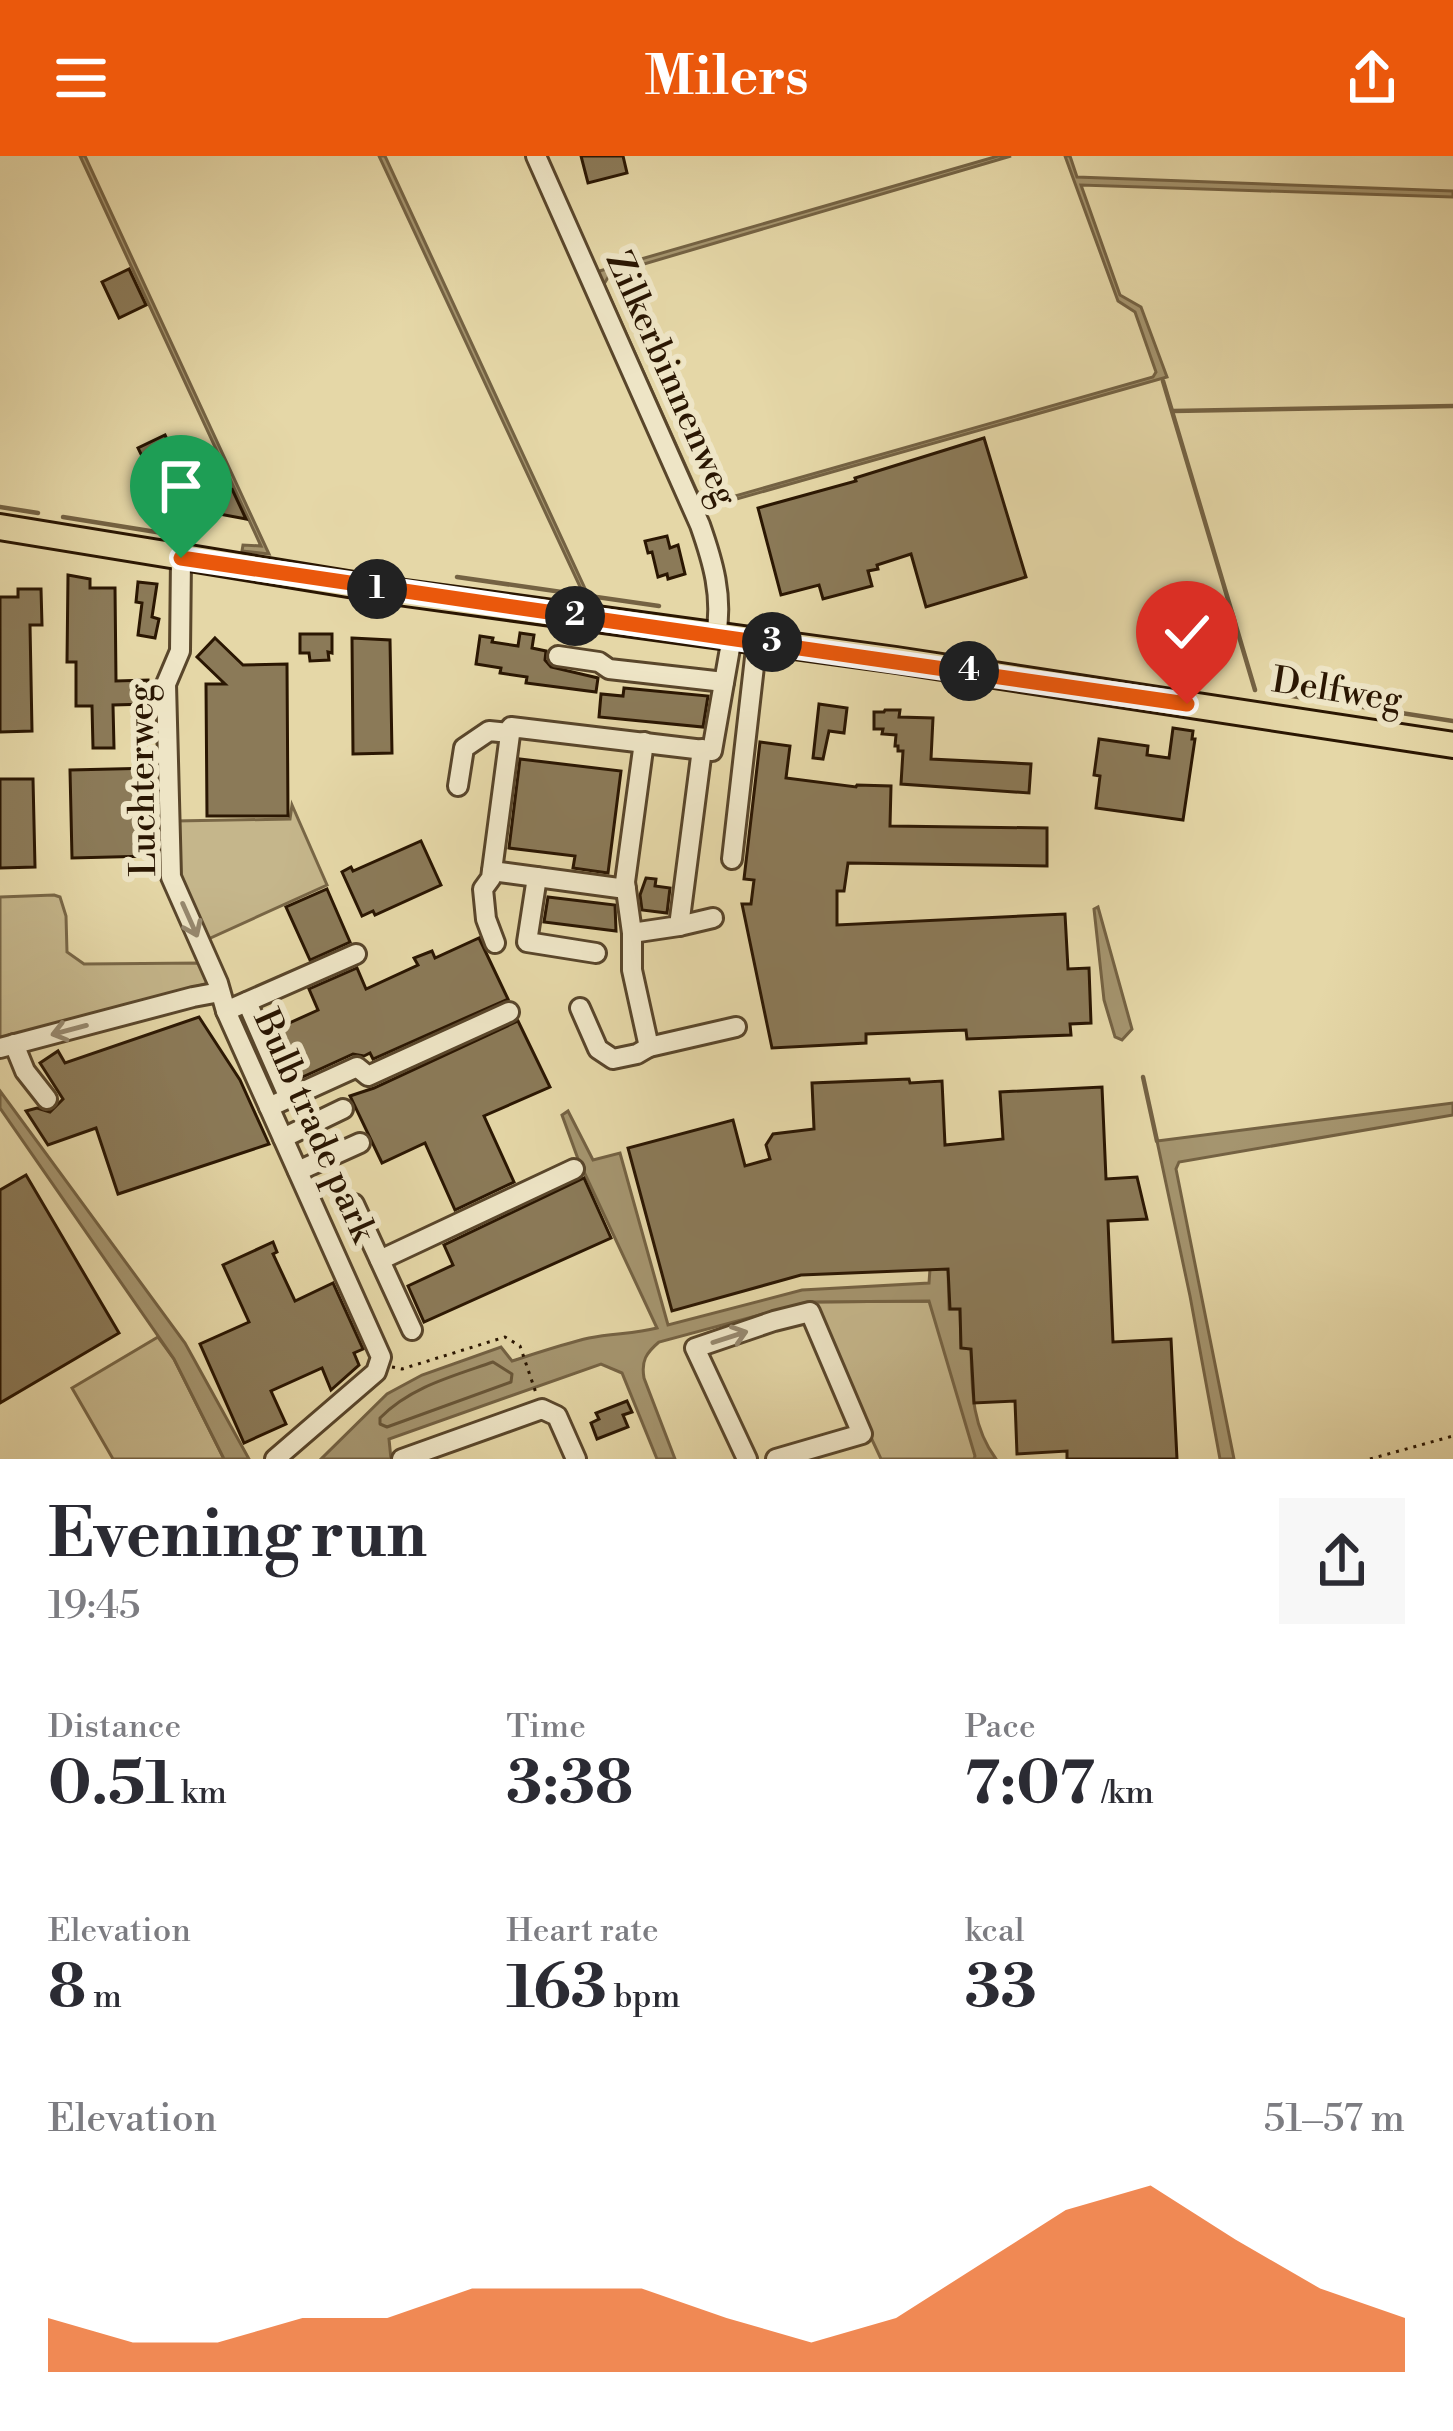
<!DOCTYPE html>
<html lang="en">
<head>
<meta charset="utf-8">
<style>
  :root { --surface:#fff; --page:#f7f7f7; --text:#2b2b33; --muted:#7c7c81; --accent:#ea580c }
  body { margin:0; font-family:"Libre Bodoni",serif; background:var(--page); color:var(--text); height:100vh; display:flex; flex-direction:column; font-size:45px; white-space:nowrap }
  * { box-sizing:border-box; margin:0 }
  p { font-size:39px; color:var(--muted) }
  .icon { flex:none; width:66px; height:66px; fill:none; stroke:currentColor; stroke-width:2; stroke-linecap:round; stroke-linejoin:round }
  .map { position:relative; height:1303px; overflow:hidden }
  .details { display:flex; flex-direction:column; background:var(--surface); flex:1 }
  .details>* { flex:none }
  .pin { position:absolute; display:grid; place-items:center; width:102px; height:102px; color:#fff; margin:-123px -51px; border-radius:50% 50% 50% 0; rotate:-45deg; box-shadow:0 0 12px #0007 }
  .pin .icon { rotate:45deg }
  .km { position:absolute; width:60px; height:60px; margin:-30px; border-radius:50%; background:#222; color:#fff; font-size:33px; line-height:60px; text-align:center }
  .round { display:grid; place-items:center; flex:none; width:126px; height:126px; border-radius:0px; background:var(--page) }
  .head { display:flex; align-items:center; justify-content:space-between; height:204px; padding:0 48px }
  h1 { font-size:66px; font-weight:800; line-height:90px }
  .stats { display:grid; grid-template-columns:repeat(3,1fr); gap:18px; height:204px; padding:12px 48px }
  .stats div { display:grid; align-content:center }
  .stats b { font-size:60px; font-weight:800 }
  .stats small { font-size:33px; font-weight:400 }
  .stats p { font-size:33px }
  .chart { height:336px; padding:24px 48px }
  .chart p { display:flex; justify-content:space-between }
  .chart svg { width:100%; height:216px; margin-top:12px; fill:var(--accent); opacity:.7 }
  header { display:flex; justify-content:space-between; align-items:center; height:156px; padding:0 48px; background:var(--accent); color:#fff; font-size:54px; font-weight:800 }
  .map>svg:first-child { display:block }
  .green { fill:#c5b68b; stroke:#786646; stroke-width:3 }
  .water { fill:#a5956f; stroke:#746243; stroke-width:3 }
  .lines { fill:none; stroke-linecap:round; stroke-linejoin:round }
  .shore { stroke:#685638; stroke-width:3 }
  .stream { stroke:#746243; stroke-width:4.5 }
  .building { fill:#8b7a58; stroke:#2a1602; stroke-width:3 }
  .minor-casing { stroke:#59462b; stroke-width:24 }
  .major-casing { stroke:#2a1602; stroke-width:30 }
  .path { stroke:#2a1602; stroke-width:3; stroke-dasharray:3 6; stroke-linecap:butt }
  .minor { stroke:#eee5c6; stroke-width:18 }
  .major { stroke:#e5d7a7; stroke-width:24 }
  .oneway { stroke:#96886e }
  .route-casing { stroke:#fff; stroke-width:24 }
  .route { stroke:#ea580c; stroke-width:15 }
  .labels { text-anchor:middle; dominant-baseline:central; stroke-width:12; stroke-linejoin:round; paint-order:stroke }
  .street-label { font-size:36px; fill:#2a1602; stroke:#eee5c6 }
</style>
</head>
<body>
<header><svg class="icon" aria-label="menu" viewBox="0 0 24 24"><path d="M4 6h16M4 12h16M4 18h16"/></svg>Milers<svg class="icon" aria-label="share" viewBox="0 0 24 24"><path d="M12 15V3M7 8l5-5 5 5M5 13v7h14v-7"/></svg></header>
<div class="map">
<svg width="1453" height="1303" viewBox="0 0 1453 1303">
  <rect width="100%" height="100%" fill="#e5d7a7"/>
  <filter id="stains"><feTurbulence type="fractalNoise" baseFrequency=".00167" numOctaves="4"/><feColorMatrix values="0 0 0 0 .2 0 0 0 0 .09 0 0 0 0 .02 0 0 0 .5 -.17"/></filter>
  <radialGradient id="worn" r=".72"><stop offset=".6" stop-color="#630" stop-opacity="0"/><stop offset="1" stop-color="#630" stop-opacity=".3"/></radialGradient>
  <!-- green -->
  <g class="green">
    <polygon points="292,649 327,729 206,784 176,719 175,665 290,663"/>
    <polygon points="54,739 60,741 66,760 67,796 84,808 201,807 209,827 0,884 0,741"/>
    <polygon points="930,1145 976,1300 974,1303 881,1303 808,1146"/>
    <polygon points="158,1181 174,1203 224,1303 113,1303 72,1232"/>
  </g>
  <!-- water -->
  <g class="water">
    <polygon points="80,0 85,0 269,398 242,395 243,389 261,390"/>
    <polygon points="379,0 385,0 588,439 582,435"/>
    <polygon points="998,0 1011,0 610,118 604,128 697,335 705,346 701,352 596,116"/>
    <polygon points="1065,0 1070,0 1077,21 1453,35 1453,41 1081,29 1120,139 1141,151 1167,221 705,352 707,348 1153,221 1156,216 1135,156 1118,145"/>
    <polygon points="1098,751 1132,873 1122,884 1115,881 1104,844 1094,753"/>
    <polygon points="0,935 185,1187 249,1303 224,1303 174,1203 0,952"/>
    <polygon points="1453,947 1453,959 1179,1006 1176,1013 1234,1303 1220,1303 1190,1140 1157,985"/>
    <path d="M568,955l25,49 27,-7 48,172 134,-35 127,-7 1,-14h18l1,40h11l1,39 10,1c1,40 0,76 25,110h-22l1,-3 -46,-155 -121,1 -149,40c-13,11 -18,19 -15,36l31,81h-18l-35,-86 -21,-9 -212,75 2,20h-70l66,-65 35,-19 79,-28 11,14c25,-8 51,-17 77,-23 24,-5 45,-4 68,-10l-79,-169 -16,-44z"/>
  </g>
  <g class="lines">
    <!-- shore -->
    <path class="shore" d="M493,1206l19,12 -1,8 -124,45 -7,-3v-6c30,-31 73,-42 113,-56z"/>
    <!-- stream -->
    <g class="stream">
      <polyline points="1163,225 1255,534"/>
      <polyline points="1173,255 1453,250"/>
      <polyline points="0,351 38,357"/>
      <polyline points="63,361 175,379"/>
      <polyline points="457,421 659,450"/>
      <polyline points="1279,538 1453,565"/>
      <polyline points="1143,921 1157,985"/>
    </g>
  </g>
  <!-- building -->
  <g class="building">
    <polygon points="581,0 623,0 627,17 588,27"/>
    <polygon points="129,113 146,149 119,162 102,126"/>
    <polygon points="165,279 182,316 156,329 138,292"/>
    <polygon points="984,282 1026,421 926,451 911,398 877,409 878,413 868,415 872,430 823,443 819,429 781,439 758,352 856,325 855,322"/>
    <polygon points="193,318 222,322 220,331 232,333 246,363 182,351 184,341 190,342"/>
    <polygon points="667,380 670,392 678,389 685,418 668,423 667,418 658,421 652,396 648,397 645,385"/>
    <polygon points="68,419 90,423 90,432 115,432 116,525 148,524 148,548 113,549 114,592 93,592 92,550 76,550 76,506 67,506"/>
    <polygon points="138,426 157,428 152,461 159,463 155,482 138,479 142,447 136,446"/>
    <polygon points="18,433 41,433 42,469 30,469 32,575 0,576 0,441 18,441"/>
    <polygon points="520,477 534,479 532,492 546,495 545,504 551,511 598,522 596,536 526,527 527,521 500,517 501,512 476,508 480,480 493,482 492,486 518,490"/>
    <polygon points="300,478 332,478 332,497 328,496 329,504 310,505 309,497 300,497"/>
    <polygon points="215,482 243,509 287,508 288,660 207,660 206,528 225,528 197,501"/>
    <polygon points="352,482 390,484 392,597 353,598"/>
    <polygon points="624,532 708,540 703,571 599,561 601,538 623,540"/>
    <polygon points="819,548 847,552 844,577 829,575 823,603 813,602"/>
    <polygon points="885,554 900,554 899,561 933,562 931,603 1031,608 1029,637 901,628 903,595 898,595 898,590 895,590 896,579 882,578 883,573 874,573 874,556 884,556"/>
    <polygon points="1173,572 1193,575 1192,583 1195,583 1183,664 1096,652 1100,620 1094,619 1099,583 1148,590 1147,599 1169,602"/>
    <polygon points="760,586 790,590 786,622 856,631 857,629 891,630 890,670 1047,672 1047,710 848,707 844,735 837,735 837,769 1065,758 1068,813 1089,812 1091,867 1070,868 1071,879 967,883 966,874 937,875 866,878 866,887 772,892 742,748 751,748 754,724 744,723"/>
    <polygon points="520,603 621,615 608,717 573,712 575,700 509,692"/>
    <polygon points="155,612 155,638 150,638 151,700 72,702 70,614"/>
    <polygon points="0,623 33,623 35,711 0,712"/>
    <polygon points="421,685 441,729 375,759 373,755 362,760 342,716 351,711 353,715"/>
    <polygon points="646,722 656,723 655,730 670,732 667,757 642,754 640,739"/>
    <polygon points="327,733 350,786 310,804 286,751"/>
    <polygon points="548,741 615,749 616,775 544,766"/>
    <polygon points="479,782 508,843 373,903 370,897 364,900 353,898 296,924 274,874 318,854 309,833 357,812 366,833 418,809 414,802 432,795 435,802"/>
    <polygon points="199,861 240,924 269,988 118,1038 96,972 48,989 26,955 37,952 50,956 63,943 40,907 58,895 65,907"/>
    <polygon points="518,865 550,931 484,960 514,1026 455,1054 425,987 382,1007 350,940 374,932"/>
    <polygon points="909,923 910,927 942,925 945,989 1003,983 1000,936 1102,931 1106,1023 1137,1021 1147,1063 1108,1065 1113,1186 1171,1183 1177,1303 1067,1303 1067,1295 1017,1298 1015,1245 974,1247 971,1193 961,1192 960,1153 950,1153 948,1113 801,1119 672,1155 628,992 733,964 745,1010 770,1003 766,989 773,978 814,973 812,927"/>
    <polygon points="26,1019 119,1177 0,1247 0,1034"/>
    <polygon points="584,1022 611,1082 424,1166 408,1130 453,1109 444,1089"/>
    <polygon points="273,1086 277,1096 273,1098 295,1145 333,1127 363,1193 354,1197 359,1209 331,1234 322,1212 271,1235 286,1268 244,1287 200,1188 249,1166 223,1109"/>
    <polygon points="627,1245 632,1256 623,1259 628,1271 597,1283 591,1267 599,1263 596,1257"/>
  </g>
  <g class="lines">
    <defs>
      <g id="minor">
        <path d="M536,0l164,369c13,37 23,71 16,110"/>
        <polyline points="181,402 180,495 166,528 171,721 218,827 226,855 381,1201 376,1216 275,1303"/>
        <polyline points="558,500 599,506 609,513 724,526"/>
        <polyline points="644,586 625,726 632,777 679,770 702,593"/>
        <polyline points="458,630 464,592 489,575 510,577"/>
        <polyline points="732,703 757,484"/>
        <polyline points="492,715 626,733"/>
        <polyline points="537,721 527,786 596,797"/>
        <polyline points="679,770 713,762"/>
        <polyline points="632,777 632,814 649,891 736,871"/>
        <polyline points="495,787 486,763 483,733 491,722 511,571 712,595 732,481"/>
        <polyline points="247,846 289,942"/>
        <polyline points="580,852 598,893 613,903 637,898 649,891"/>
        <polyline points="226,855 356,798"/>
        <polyline points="14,888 25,915 47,943"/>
        <polyline points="0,892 193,841 220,836"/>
        <polyline points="269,951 357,911 368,920 509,856"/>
        <polyline points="283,982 343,953"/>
        <polyline points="298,1015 360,987"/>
        <polyline points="354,1048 412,1174"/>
        <polyline points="380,1104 574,1013"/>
        <polyline points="402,1303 542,1253 557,1260 576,1303"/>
        <polyline points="747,1303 695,1192 774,1165 810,1156 862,1278 776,1303"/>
      </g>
      <polyline id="major" points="0,371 391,435 896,504 1453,589"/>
    </defs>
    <!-- minor casing -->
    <use href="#minor" class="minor-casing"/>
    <!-- major casing -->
    <use href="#major" class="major-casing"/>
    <!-- path -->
    <g class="path">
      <polyline points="392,1211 402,1213 505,1181 520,1190 537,1240"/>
      <polyline points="1370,1303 1453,1280"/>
    </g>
    <!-- minor -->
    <use href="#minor" class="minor"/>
    <!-- major -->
    <use href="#major" class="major"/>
  </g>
  <!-- one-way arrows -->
  <defs><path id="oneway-shaft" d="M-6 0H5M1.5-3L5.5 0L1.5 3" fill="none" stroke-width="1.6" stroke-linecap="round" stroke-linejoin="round" transform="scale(3)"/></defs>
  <g class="oneway">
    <use href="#oneway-shaft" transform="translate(190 764) rotate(66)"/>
    <use href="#oneway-shaft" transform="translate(69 874) rotate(165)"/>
    <use href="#oneway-shaft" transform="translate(730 1181) rotate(-18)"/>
  </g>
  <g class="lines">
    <defs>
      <path id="route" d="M181,402c335,51 671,96 1006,146"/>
    </defs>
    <!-- route casing -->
    <use href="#route" class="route-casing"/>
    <!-- route -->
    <use href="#route" class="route"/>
  </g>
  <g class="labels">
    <!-- street labels -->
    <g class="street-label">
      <text transform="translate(671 223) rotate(66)">Zilkerbinnenweg</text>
      <text transform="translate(1337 535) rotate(9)">Delfweg</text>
      <text transform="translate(143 624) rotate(-91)">Luchterweg</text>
      <text transform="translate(314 970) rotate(66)">Bulb trade park</text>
    </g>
  </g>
  <rect width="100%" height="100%" filter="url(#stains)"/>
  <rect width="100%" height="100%" fill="url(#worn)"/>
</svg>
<div class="pin" style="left:181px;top:402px;background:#1e9e55"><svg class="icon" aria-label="arrive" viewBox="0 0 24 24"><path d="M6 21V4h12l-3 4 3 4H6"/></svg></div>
<div class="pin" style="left:1187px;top:548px;background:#d93025"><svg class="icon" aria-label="check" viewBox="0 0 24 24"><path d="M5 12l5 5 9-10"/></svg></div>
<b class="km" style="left:377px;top:433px">1</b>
<b class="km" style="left:575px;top:460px">2</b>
<b class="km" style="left:772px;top:486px">3</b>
<b class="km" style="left:969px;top:515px">4</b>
</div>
<section class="details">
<div class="head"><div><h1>Evening run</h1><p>19:45</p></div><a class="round"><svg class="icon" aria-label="share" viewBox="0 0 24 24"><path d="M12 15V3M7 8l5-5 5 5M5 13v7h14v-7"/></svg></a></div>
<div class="stats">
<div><p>Distance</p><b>0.51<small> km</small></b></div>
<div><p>Time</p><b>3:38</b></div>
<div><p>Pace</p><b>7:07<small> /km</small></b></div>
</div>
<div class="stats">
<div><p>Elevation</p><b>8<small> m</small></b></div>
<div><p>Heart rate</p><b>163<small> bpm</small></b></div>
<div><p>kcal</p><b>33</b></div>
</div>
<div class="chart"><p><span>Elevation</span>51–57 m</p>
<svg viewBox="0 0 160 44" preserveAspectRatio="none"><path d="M0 44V33L10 38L20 38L30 33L40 33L50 27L60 27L70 27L80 33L90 38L100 33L110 22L120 11L130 6L140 17L150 27L160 33V44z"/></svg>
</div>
</section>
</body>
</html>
